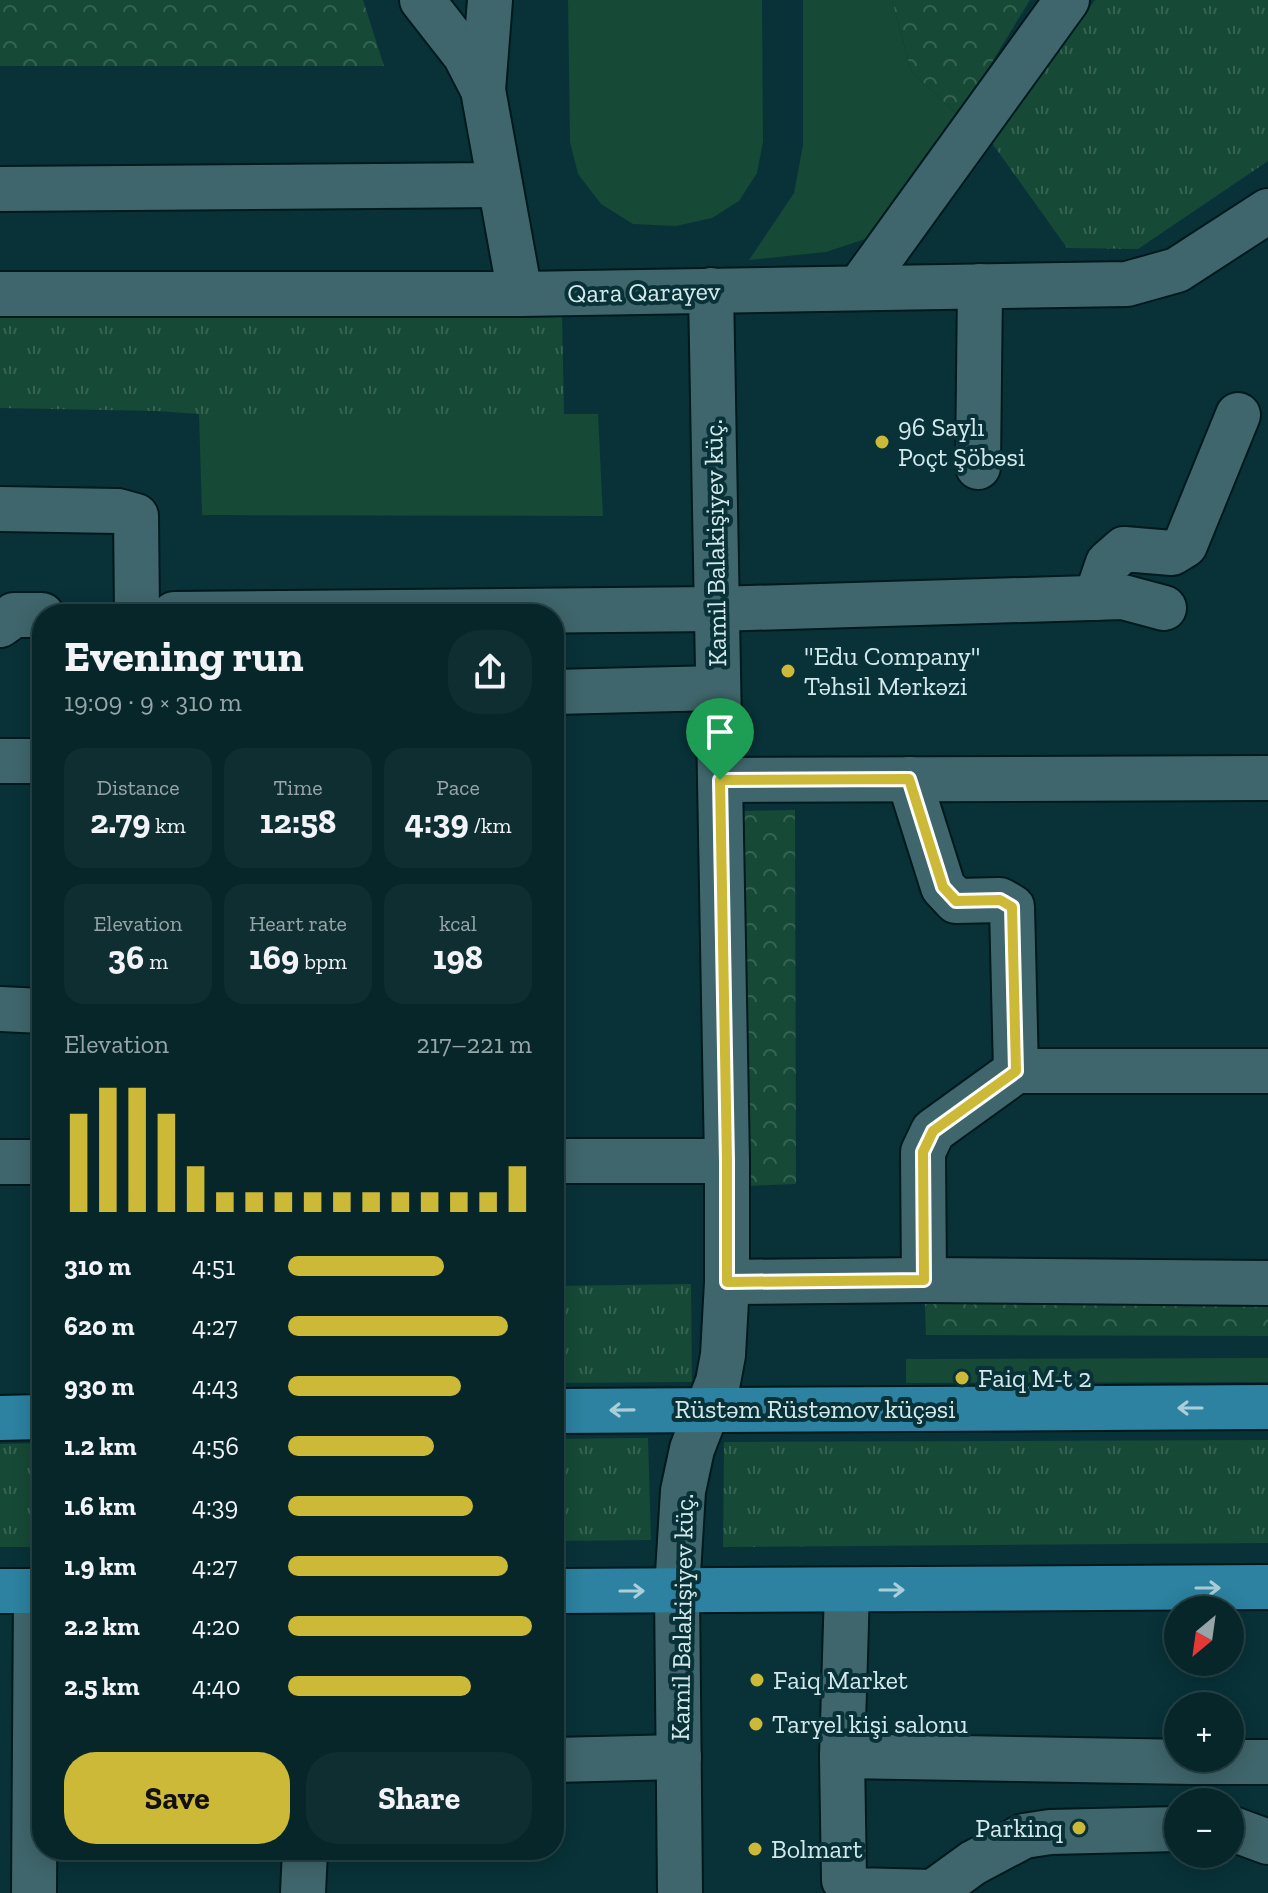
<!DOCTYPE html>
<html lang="en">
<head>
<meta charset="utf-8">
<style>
  :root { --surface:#06262a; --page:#0f2e32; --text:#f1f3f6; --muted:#98a5a8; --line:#274347; --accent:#cdb938 }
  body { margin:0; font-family:"Zilla Slab",serif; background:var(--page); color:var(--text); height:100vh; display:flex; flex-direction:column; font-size:30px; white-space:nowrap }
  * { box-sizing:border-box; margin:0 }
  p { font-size:26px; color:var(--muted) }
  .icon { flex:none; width:44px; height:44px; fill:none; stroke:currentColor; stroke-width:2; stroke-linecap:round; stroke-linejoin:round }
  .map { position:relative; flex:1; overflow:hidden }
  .sheet { position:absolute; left:32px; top:604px; width:532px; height:1256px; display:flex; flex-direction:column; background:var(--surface); border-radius:32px; box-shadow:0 4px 20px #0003,0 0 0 2px var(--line) }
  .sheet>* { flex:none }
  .needle { width:52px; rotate:209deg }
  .controls { position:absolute; left:1164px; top:1596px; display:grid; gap:16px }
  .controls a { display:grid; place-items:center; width:80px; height:80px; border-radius:50%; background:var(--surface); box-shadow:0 4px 20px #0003,0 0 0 2px var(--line); font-size:40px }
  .pin { position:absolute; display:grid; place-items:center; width:68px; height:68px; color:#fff; margin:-82px -34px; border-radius:50% 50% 50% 0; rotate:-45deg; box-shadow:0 0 8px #0007 }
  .pin .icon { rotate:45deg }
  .round { display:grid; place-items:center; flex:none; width:84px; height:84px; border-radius:32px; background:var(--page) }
  .headline { display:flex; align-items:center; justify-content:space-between; height:136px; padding:0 32px }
  h1 { font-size:44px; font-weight:700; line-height:60px }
  .metrics { display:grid; grid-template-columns:repeat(3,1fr); gap:12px; height:136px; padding:8px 32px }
  .metrics div { display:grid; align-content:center; border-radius:20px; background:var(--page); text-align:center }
  .metrics b { font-size:34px; font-weight:700 }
  .metrics small { font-size:22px; font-weight:400 }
  .metrics p { font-size:22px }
  .chart { height:224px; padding:16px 32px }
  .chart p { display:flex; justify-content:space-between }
  .chart svg { width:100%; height:144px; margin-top:8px; stroke:var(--accent); stroke-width:6 }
  .primary-button { display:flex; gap:16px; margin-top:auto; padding:16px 32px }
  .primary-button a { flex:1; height:92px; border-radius:32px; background:var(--accent); color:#111; font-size:32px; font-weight:700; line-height:92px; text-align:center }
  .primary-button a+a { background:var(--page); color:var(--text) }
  ul { padding:0 32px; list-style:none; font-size:26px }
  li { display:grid; grid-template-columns:128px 96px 1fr; align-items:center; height:60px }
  li i { height:20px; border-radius:10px; background:var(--accent) }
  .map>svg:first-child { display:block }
  .grass { fill:#164936 }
  .forest { fill:url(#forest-crowns) }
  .park { fill:url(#park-tufts) }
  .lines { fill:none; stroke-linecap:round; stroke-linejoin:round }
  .minor-casing { stroke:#00191d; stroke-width:48 }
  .major-casing { stroke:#00191d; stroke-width:48 }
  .minor { stroke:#3f666c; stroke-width:44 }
  .major { stroke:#2c82a0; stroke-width:44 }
  .oneway { stroke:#aacfd9 }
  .route-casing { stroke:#fff; stroke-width:16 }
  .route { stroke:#cdb938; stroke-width:10 }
  .poi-dot { fill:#cdb938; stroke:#083238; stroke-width:3 }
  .labels { text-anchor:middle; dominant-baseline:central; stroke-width:8; stroke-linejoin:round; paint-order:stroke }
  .street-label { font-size:26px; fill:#d4e9ec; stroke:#083238 }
  .poi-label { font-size:26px; fill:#d4e9ec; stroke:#083238; text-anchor:start }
</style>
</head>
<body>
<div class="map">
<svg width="1268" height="1893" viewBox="0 0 1268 1893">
  <defs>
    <pattern id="forest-crowns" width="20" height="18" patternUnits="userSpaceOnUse" patternTransform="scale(2)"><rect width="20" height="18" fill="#164936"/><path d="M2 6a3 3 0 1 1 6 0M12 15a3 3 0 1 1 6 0" fill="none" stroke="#376353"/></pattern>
    <pattern id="park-tufts" width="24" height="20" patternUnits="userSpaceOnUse" patternTransform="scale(2)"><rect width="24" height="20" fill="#164936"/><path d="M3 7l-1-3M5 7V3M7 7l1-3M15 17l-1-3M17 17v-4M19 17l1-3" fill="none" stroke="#376353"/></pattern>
  </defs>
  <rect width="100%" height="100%" fill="#083238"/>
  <!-- grass -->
  <g class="grass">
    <polygon points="568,0 762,0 763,142 757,173 739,201 712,218 676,226 633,224 601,204 578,174 570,142"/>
    <polygon points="803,0 892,0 911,71 959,116 874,236 826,252 749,260 794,193 803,145"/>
    <polygon points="199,414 598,414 603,516 202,515"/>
    <polygon points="1268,1358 1268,1382 906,1383 906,1359"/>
  </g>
  <!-- forest -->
  <g class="forest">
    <polygon points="0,0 363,0 384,66 0,66"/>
    <polygon points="892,0 1030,0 959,116 911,71"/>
    <polygon points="795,810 796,1184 746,1186 743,811"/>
    <polygon points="924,1280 1268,1283 1268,1336 926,1335"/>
  </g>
  <!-- park -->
  <g class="park">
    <polygon points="1095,0 1268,0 1268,161 1138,249 1067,248 992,143"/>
    <polygon points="0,312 562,315 564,414 199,414 157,411 0,408"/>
    <polygon points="691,1284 692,1382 554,1383 554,1286"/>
    <polygon points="648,1438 651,1540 554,1541 554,1439"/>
    <polygon points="1268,1440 1268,1543 723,1547 724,1442"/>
    <polygon points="42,1443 42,1547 0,1547 0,1444"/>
  </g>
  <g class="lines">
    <defs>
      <g id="minor">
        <polyline points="422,0 465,55 483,90 520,294"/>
        <polyline points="483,90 490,0"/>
        <polyline points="0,189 500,185"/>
        <polyline points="859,288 1067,0"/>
        <polyline points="0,294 520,294 1127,284 1177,270 1268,211"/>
        <polyline points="978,467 980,286"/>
        <polyline points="0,509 118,511 136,516 137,614"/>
        <polyline points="1096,598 1108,563 1124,549 1172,553 1185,545 1238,415"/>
        <polyline points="174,614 717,609 1123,597 1164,608"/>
        <polyline points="0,625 14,615 42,615"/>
        <polyline points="554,692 718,688"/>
        <polyline points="0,761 42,761"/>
        <polyline points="909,779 943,887 956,901 1000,900 1012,907 1016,1071"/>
        <polyline points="720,780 1268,778"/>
        <polyline points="0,1009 42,1011"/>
        <polyline points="554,1161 727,1161"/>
        <polyline points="0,1162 42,1162"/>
        <polyline points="924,1280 923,1152 933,1131 1016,1071 1268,1071"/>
        <polyline points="727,1282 924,1280 1268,1283"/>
        <polyline points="847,1590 842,1756 844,1880 854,1890 933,1892 973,1863 1024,1836 1050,1832 1178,1829"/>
        <polyline points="842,1756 1192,1762 1268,1762"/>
        <polyline points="554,1760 679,1757"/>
        <polyline points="1230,1828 1268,1842"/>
        <polyline points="34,1893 36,1591"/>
        <polyline points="303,1893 305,1850"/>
        <polyline points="680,1893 677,1590 683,1491 692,1449 718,1382 723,1355 727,1282 727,1161 711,290"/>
      </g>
      <g id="major">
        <polyline points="554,1411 1268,1407"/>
        <polyline points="0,1418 42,1417"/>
        <polyline points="0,1591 42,1591"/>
        <polyline points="554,1591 1268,1587"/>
      </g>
    </defs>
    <!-- minor casing -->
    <use href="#minor" class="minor-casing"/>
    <!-- major casing -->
    <use href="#major" class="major-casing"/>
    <!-- minor -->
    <use href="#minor" class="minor"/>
    <!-- major -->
    <use href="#major" class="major"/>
  </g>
  <!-- one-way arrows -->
  <defs><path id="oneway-shaft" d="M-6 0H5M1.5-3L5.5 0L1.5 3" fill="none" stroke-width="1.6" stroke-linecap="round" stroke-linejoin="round" transform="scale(2)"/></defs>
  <g class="oneway">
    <use href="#oneway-shaft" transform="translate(1190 1408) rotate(180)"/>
    <use href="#oneway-shaft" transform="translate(622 1410) rotate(179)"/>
    <use href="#oneway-shaft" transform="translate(1208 1588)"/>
    <use href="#oneway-shaft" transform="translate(892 1590)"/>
    <use href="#oneway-shaft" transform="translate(632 1591)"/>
  </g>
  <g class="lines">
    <defs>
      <polygon id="route" points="909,779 943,887 956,901 1000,900 1012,907 1016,1071 933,1131 923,1152 924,1280 727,1282 727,1161 720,780"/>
    </defs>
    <!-- route casing -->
    <use href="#route" class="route-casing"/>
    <!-- route -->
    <use href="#route" class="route"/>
  </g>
  <!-- markers -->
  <g class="poi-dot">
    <circle cx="882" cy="442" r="8"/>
    <circle cx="788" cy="671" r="8"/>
    <circle cx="962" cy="1378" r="8"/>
    <circle cx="757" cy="1680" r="8"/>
    <circle cx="756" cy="1724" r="8"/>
    <circle cx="1079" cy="1828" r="8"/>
    <circle cx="755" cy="1849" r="8"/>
  </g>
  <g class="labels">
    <!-- street labels -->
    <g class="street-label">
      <text transform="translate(644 292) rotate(-1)">Qara Qarayev</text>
      <text transform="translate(715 543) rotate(-91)">Kamil Balakişiyev küç.</text>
      <text x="815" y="1409">Rüstəm Rüstəmov küçəsi</text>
      <text transform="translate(682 1617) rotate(-89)">Kamil Balakişiyev küç.</text>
    </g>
    <!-- poi labels -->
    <g class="poi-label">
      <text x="898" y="427">96 Saylı<tspan x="898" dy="30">Poçt Şöbəsi</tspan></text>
      <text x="804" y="656">"Edu Company"<tspan x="804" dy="30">Təhsil Mərkəzi</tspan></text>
      <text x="978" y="1378">Faiq M-t 2</text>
      <text x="773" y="1680">Faiq Market</text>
      <text x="772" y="1724">Taryel kişi salonu</text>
      <text x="1063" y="1828" text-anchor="end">Parkinq</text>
      <text x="771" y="1849">Bolmart</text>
    </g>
  </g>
</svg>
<div class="controls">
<a><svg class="needle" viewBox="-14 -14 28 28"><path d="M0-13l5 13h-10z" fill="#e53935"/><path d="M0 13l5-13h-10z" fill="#98a5a8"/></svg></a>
<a>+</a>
<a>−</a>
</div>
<div class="pin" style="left:720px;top:780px;background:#1e9e55"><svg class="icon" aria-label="arrive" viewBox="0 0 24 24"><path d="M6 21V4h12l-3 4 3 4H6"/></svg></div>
<section class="sheet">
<div class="headline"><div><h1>Evening run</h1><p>19:09 · 9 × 310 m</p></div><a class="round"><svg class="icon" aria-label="share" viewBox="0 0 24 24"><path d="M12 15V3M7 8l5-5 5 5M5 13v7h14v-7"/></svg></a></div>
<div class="metrics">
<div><p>Distance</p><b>2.79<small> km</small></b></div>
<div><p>Time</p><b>12:58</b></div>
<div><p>Pace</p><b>4:39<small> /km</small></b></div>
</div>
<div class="metrics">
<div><p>Elevation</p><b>36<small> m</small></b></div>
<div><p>Heart rate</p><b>169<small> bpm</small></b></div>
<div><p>kcal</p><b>198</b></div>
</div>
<div class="chart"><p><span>Elevation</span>217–221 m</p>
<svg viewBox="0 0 160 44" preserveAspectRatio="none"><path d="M5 44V14M15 44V6M25 44V6M35 44V14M45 44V30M55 44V38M65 44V38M75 44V38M85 44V38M95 44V38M105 44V38M115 44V38M125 44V38M135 44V38M145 44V38M155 44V30"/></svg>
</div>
<ul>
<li><b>310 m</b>4:51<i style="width:64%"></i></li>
<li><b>620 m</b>4:27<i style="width:90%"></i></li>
<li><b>930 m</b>4:43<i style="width:71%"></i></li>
<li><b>1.2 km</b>4:56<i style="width:60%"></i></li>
<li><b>1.6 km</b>4:39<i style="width:76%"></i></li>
<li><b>1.9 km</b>4:27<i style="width:90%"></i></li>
<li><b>2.2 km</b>4:20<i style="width:100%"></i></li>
<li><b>2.5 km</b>4:40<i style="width:75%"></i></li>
</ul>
<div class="primary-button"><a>Save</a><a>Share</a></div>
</section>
</div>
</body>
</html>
